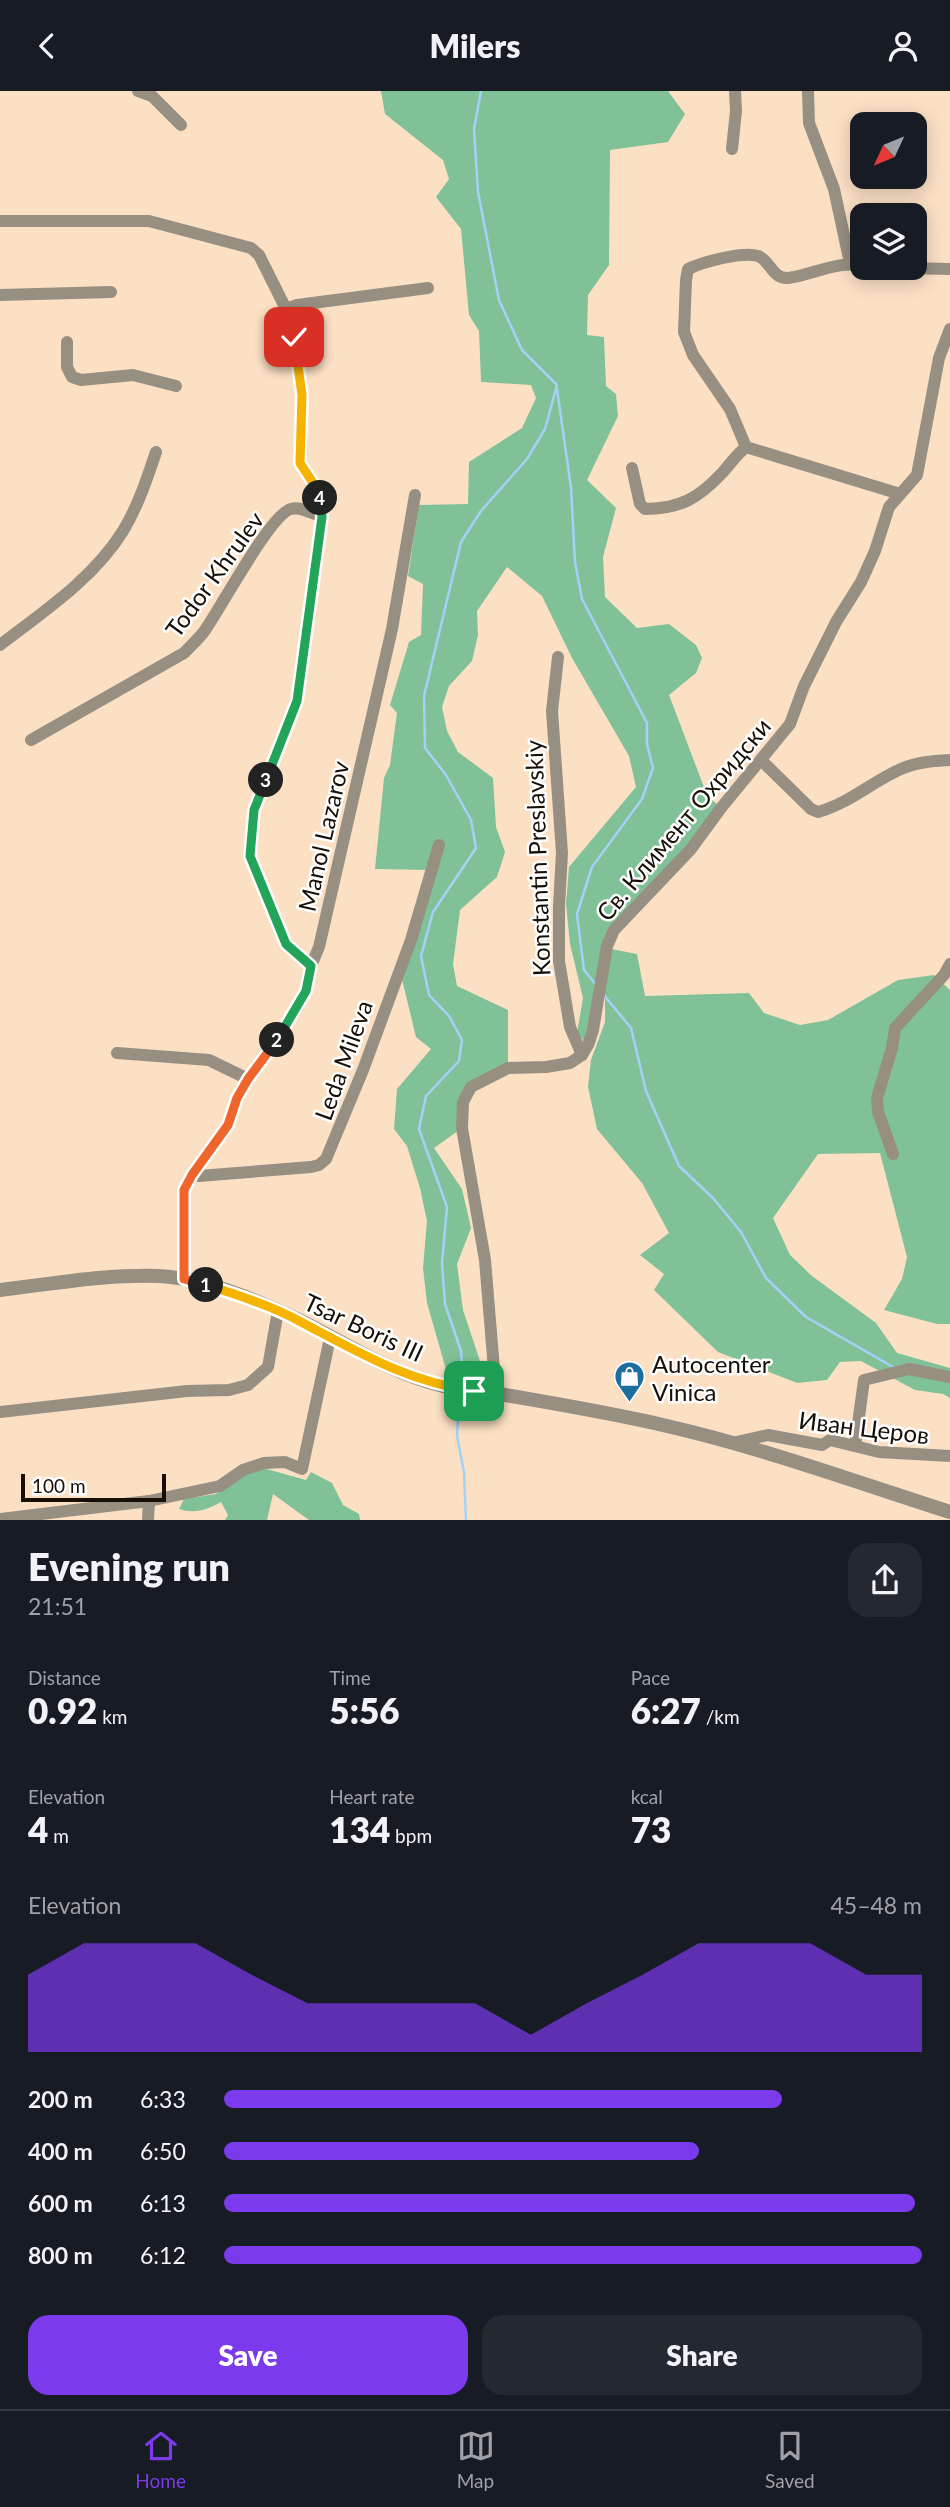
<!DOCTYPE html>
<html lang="en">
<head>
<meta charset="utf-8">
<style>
  :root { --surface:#171b24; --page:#242831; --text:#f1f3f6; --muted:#9ea1a6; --line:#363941; --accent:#7c3aed }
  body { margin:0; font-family:Lato,sans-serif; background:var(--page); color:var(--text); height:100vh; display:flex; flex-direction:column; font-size:26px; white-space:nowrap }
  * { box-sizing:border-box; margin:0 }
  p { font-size:23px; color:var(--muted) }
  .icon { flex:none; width:38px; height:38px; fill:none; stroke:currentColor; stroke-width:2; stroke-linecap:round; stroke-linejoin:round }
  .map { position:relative; height:1429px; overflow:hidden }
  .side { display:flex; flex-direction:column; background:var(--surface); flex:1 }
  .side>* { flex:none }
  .needle { width:46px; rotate:226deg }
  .fabs { position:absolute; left:850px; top:21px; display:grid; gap:14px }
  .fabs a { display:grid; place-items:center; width:77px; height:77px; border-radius:14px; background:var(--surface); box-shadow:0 4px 18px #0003; font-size:35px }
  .scale { position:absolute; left:21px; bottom:18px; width:145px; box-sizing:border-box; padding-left:7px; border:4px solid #170e05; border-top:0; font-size:19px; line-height:24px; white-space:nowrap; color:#170e05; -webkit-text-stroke:5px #fff; paint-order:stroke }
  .pin { position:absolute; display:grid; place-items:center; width:60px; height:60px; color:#fff; margin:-30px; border-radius:14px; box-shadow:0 4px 10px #0006 }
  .km { position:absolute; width:35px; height:35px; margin:-18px; border-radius:50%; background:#222; color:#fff; font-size:19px; line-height:35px; text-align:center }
  .round { display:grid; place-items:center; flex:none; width:74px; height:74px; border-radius:21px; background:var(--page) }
  .summary { display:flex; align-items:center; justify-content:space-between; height:119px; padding:0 28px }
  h1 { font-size:38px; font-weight:800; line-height:52px }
  .stats { display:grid; grid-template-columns:repeat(3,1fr); gap:10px; height:119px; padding:7px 28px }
  .stats div { display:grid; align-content:center }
  .stats b { font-size:35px; font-weight:800 }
  .stats small { font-size:19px; font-weight:400 }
  .stats p { font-size:19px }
  .chart { height:196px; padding:14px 28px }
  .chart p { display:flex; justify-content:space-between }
  .chart svg { width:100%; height:126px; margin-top:7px; fill:var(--accent); opacity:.7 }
  .cta { display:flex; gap:14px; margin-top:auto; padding:14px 28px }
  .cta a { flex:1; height:80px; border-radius:21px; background:var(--accent); color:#fff; font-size:28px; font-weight:800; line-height:80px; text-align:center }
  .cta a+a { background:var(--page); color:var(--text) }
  ul { padding:0 28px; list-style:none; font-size:23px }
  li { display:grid; grid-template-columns:112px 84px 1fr; align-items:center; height:52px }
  li i { height:18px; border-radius:9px; background:var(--accent) }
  header { display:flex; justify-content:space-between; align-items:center; height:91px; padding:0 28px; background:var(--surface); font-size:32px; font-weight:800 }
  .menu { display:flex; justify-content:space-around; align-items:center; height:98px; border-top:2px solid var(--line); background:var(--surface); font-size:19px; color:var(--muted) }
  .menu a { display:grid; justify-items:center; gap:4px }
  .menu .active { color:var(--accent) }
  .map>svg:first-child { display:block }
  .forest { fill:#80c197 }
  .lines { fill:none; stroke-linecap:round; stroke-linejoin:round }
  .stream { stroke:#a4d1f7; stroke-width:2.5 }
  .minor { stroke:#988f83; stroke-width:12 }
  .tertiary { stroke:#988f83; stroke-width:14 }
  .split-1-casing { stroke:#fff; stroke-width:14 }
  .split-2-casing { stroke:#fff; stroke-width:14 }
  .split-3-casing { stroke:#fff; stroke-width:14 }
  .split-4-casing { stroke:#fff; stroke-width:14 }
  .split-5-casing { stroke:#fff; stroke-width:14 }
  .split-1 { stroke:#f5b400; stroke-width:9 }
  .split-2 { stroke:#f0652b; stroke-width:9 }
  .split-3 { stroke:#22a559; stroke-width:9 }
  .split-4 { stroke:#22a559; stroke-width:9 }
  .split-5 { stroke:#f5b400; stroke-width:9 }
  .labels { text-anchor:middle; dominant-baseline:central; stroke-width:5; stroke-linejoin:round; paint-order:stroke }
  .street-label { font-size:24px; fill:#170e05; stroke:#fff }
  .poi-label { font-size:24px; fill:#170e05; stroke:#fff; text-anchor:start }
</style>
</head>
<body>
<header><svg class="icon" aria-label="back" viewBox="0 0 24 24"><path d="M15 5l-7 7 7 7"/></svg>Milers<svg class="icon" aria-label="person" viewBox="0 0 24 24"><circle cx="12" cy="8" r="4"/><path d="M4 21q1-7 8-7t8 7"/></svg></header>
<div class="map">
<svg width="950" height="1429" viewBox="0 0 950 1429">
  <rect width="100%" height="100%" fill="#fbe0c4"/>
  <!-- forest -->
  <g class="forest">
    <polygon points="381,0 668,0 685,23 668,51 610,59 609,174 588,204 587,244 604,246 606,295 616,303 618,325 587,389 616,417 603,466 605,506 637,537 669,533 696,554 702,567 696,582 669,604 707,704 721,717 614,839 588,954 577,942 583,907 570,853 566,813 569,776 636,696 629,665 572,567 542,505 507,476 477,520 478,544 472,570 449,595 442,616 447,640 458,661 493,687 496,736 505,761 497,786 460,819 453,873 457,895 508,919 508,977 471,996 462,1037 434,1057 462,1098 471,1137 457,1173 463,1219 481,1273 482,1293 449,1289 427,1212 423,1177 427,1130 420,1097 407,1055 394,1038 397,998 431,958 416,946 399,876 430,779 375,778 384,687 390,674 397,622 390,614 409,551 421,544 423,493 408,485 419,414 468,413 469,371 522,337 536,307 531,294 481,291 479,240 469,224 461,138 436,106 449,88 443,69 385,23"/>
    <polygon points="611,858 637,863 645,905 749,902 764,922 800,934 828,929 898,889 934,884 950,899 950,1233 937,1233 884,1219 902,1188 907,1166 880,1062 818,1063 773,1127 790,1164 812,1185 876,1232 897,1262 950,1277 950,1307 943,1303 915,1299 861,1270 840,1271 827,1289 797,1292 718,1261 654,1199 664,1183 640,1164 669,1142 642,1092 597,1038 588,996 591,969 605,931 605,884"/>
    <path d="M263,1377l43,12 5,-8 21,11 11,22 16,9 1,6h-51l-36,-26 -6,26h-42l3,-5 -7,-13c-14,8 -26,12 -42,7l5,-10 32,-5 28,-20z"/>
  </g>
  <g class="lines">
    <!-- stream -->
    <g class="stream">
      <polyline points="557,298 571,397 575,471 582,508 647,632 647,653 653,677 642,708 592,776 577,823 584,879 597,895"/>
      <polyline points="603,903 631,937 646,1000 679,1075 713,1107 741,1141 766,1187 806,1226 893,1276"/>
      <polyline points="463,1285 461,1260 445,1213 442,1172 447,1116 419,1038 426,1005 459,970 462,949 449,925 429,904 421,865 433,821 476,757 471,729 446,684 425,657 424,605 461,451 481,420 527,368 545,338 557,294 522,259 499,209 478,101 474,38 481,0"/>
      <polyline points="459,1312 457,1345 464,1381 466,1429"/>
    </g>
    <!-- minor -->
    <g class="minor">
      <polyline points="138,0 152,5 181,34"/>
      <polyline points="808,0 809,32 834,98 850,172"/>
      <polyline points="732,58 736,20 735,0"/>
      <polyline points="0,130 149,130 251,157 259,164 286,218 294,246 302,304 301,372 319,401 322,426 297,610 254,719 250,765 286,853 311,875"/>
      <polyline points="905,177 950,178"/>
      <polyline points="0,204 111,201"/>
      <polyline points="286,218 297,214 428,197"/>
      <polyline points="67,251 67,276 72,286 81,289 133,284 176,295"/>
      <path d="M746,356l-16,-38 -37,-54 -9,-23 2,-52 2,-11c15,-7 55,-18 70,-13 12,4 14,23 30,22 25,-3 49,-18 75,-12"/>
      <path d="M632,377l8,36 5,5c35,0 54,-11 78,-37 8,-9 14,-18 23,-25l154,47"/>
      <path d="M0,554c43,-33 94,-67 123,-114 15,-25 24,-52 33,-79"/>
      <polyline points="558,566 552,620 562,762 559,815 559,870 570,936 582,964"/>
      <path d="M31,649l153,-87c7,-7 13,-13 19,-20 16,-21 67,-119 88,-124 9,-3 23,5 31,8"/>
      <path d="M761,669l50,49 7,3c30,-8 55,-31 83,-43 16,-7 32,-8 49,-9"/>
      <polyline points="117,962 209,969 248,988"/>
      <polyline points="893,1063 878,1021 877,1007 892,957 895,937 944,884 950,873"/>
      <polyline points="192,1084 199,1085 311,1076 319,1074 326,1068 363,979 411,849 439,754"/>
      <polyline points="184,1188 184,1099 192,1084 228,1034 237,1007 248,988 296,919 306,900 311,875 319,856 392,538 415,404"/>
      <polyline points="496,1302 485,1169 462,1037 463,1011 471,996 508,977 546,976 570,972 582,964 588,954 593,939 607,855 614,839 691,758 721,717 790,633 804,595 836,531 861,491 875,460 889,416 917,384 939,267 950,238"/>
      <polyline points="0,1321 187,1300 229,1299 248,1294 268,1276 278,1220"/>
      <polyline points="732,1352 768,1344 822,1354 830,1349 879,1361 950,1365"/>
      <polyline points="855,1355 864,1289 909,1278 950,1286"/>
      <polyline points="0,1428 149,1410 220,1395 243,1379 264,1372 285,1371 302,1378 330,1247"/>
      <polyline points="148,1429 149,1410"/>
    </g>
    <!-- tertiary -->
    <path class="tertiary" d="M0,1199c52,-6 106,-16 158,-14 48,2 98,24 141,44 48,24 91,53 144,66 18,4 38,5 57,8 56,10 112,19 167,32 96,22 189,56 283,86"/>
  </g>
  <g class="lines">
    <defs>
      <path id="split-1" d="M206,1194c33,10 66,21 95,37 59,31 107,60 173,69"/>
      <polyline id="split-2" points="206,1194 184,1188 184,1099 192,1084 228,1034 237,1007 248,988 277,949"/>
      <polyline id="split-3" points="266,689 254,719 250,765 286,853 311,875 306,900 277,949"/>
      <polyline id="split-4" points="266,689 297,610 322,426 320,407"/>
      <polyline id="split-5" points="294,246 302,304 300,372 319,401 320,407"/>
    </defs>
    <!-- split-1 casing -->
    <use href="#split-1" class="split-1-casing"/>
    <!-- split-2 casing -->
    <use href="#split-2" class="split-2-casing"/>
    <!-- split-3 casing -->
    <use href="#split-3" class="split-3-casing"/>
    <!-- split-4 casing -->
    <use href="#split-4" class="split-4-casing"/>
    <!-- split-5 casing -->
    <use href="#split-5" class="split-5-casing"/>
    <!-- split-1 -->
    <use href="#split-1" class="split-1"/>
    <!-- split-2 -->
    <use href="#split-2" class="split-2"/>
    <!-- split-3 -->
    <use href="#split-3" class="split-3"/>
    <!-- split-4 -->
    <use href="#split-4" class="split-4"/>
    <!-- split-5 -->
    <use href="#split-5" class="split-5"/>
  </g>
  <!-- icons -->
  <defs>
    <symbol id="shop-pin" viewBox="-11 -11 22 30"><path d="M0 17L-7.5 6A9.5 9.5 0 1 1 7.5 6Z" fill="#1c6e9f" stroke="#fff"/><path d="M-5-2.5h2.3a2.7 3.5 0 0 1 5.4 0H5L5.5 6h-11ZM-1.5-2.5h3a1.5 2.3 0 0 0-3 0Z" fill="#fff"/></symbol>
  </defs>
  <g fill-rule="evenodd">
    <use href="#shop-pin" x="612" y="1268" width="35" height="47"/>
  </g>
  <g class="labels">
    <!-- street labels -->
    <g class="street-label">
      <text transform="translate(214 483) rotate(-54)">Todor Khrulev</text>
      <text transform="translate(683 728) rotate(-50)">Св. Климент Охридски</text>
      <text transform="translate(323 745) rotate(-77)">Manol Lazarov</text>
      <text transform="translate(537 767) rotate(-92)">Konstantin Preslavskiy</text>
      <text transform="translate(343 969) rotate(-70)">Leda Mileva</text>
      <text transform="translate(364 1236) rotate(25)">Tsar Boris III</text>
      <text transform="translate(864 1336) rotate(7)">Иван Церов</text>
    </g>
    <!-- poi labels -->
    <g class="poi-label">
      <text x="652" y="1272">Autocenter<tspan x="652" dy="28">Vinica</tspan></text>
    </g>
  </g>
</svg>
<div class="fabs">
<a><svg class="needle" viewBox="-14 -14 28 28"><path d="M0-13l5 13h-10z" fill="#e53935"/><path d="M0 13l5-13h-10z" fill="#9ea1a6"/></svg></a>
<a><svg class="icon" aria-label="layers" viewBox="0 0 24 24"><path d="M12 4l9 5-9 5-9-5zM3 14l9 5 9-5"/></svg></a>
</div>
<div class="scale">100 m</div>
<div class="pin" style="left:474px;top:1300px;background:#1e9e55"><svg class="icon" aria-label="arrive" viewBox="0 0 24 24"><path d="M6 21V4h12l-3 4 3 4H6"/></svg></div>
<div class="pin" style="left:294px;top:246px;background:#d93025"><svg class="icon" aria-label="check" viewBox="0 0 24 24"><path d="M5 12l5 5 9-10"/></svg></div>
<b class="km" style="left:206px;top:1194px">1</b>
<b class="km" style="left:277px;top:949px">2</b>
<b class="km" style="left:266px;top:689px">3</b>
<b class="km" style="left:320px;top:407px">4</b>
</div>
<section class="side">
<div class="summary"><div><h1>Evening run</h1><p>21:51</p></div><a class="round"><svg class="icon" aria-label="share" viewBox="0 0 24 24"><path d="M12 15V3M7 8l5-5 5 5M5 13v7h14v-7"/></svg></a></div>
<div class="stats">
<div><p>Distance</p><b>0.92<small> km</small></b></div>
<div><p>Time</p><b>5:56</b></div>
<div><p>Pace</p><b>6:27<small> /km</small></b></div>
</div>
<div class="stats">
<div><p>Elevation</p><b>4<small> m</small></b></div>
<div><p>Heart rate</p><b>134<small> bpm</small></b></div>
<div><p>kcal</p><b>73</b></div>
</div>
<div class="chart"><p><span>Elevation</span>45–48 m</p>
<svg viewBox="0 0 160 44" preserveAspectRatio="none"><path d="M0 44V17L10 6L20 6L30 6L40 17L50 27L60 27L70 27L80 27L90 38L100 27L110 17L120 6L130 6L140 6L150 17L160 17V44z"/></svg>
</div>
<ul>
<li><b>200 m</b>6:33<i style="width:80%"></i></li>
<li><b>400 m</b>6:50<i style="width:68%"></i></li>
<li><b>600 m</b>6:13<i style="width:99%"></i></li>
<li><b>800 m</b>6:12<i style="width:100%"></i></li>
</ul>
<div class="cta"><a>Save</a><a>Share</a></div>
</section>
<nav class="menu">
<a class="active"><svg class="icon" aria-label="home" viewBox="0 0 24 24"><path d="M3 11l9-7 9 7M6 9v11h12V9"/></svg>Home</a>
<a><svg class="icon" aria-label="map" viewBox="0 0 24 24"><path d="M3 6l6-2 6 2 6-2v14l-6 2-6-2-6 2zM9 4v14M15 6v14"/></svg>Map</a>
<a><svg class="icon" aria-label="saved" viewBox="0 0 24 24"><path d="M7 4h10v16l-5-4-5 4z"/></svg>Saved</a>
</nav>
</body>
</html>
